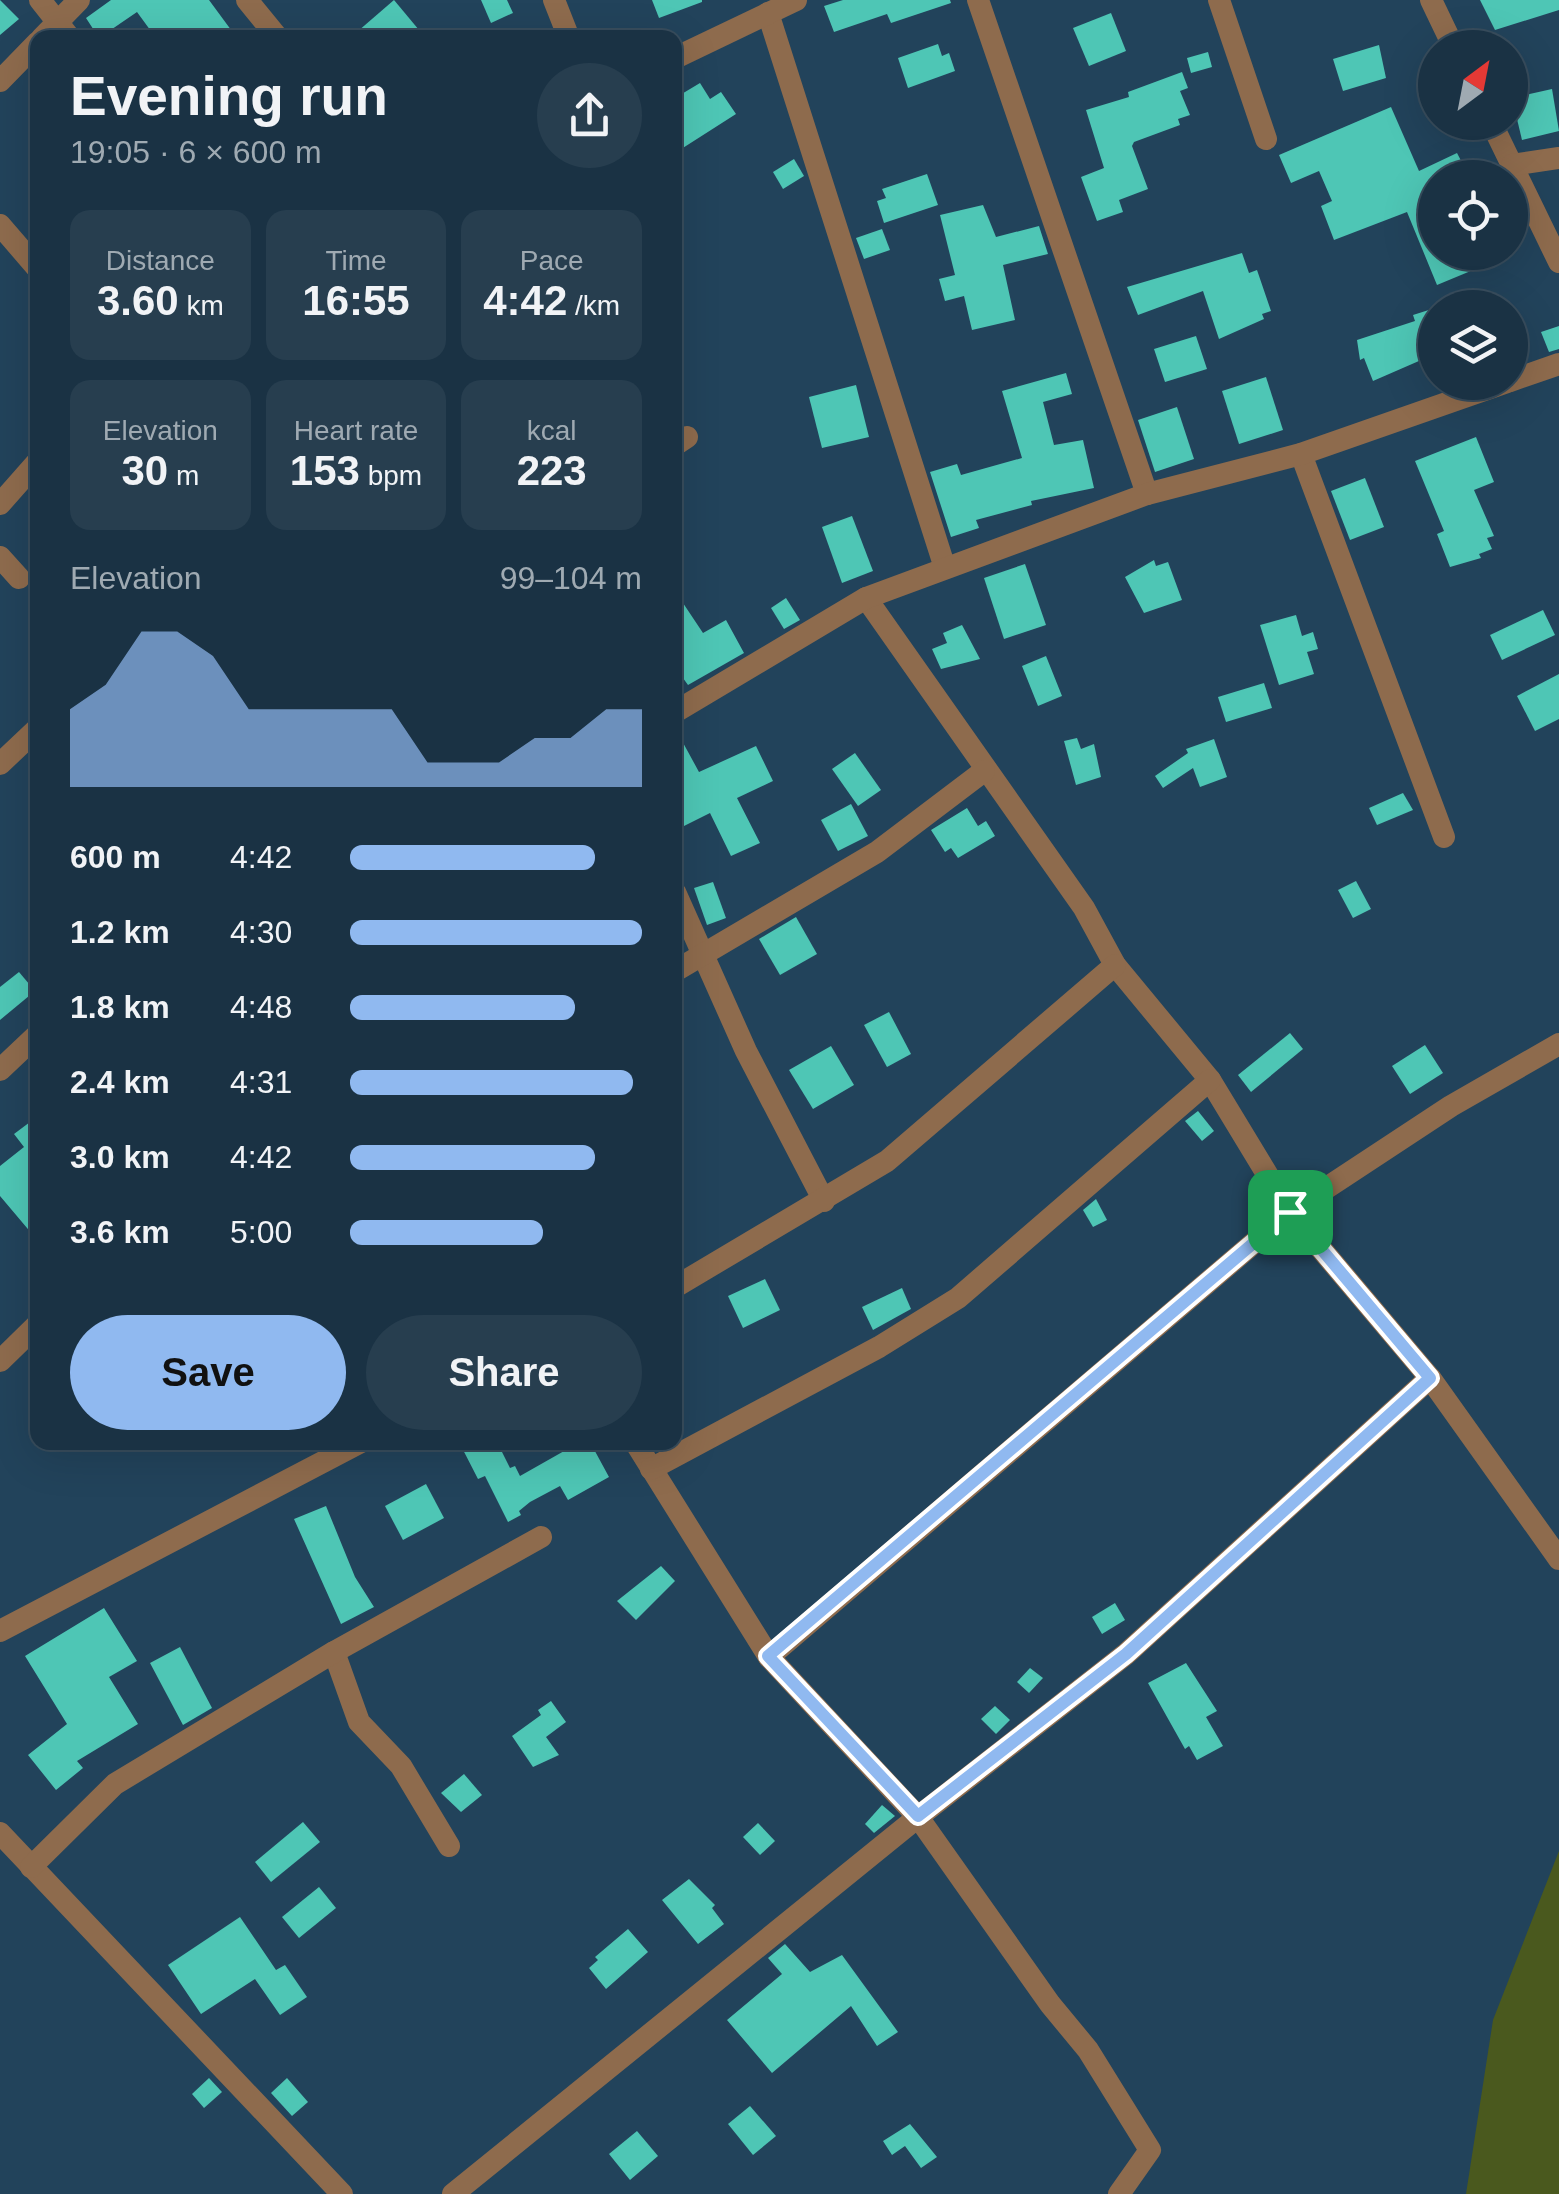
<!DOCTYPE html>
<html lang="en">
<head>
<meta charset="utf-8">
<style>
  :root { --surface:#1a3244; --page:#273e4f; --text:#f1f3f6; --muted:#9faab2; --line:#384d5d; --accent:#90b9f0 }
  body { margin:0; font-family:Arial,sans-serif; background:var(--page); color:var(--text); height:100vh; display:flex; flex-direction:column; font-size:38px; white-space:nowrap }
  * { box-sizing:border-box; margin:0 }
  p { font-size:32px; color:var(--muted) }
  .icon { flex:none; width:55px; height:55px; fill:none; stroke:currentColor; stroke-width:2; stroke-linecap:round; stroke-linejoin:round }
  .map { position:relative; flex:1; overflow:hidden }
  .details { position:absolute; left:30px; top:30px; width:652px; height:1420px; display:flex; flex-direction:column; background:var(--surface); border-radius:20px; box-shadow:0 10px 40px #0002,0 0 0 2px var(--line) }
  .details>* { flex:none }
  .needle { width:65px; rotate:32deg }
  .buttons { position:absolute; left:1418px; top:30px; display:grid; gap:20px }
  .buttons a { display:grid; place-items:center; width:110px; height:110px; border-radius:50%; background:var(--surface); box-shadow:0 10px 40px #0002,0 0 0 2px var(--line); font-size:50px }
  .pin { position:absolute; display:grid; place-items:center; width:85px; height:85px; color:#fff; margin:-42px; border-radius:20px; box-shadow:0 5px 15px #0006 }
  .round { display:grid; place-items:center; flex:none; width:105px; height:105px; border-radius:52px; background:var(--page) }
  .headline { display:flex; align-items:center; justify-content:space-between; height:170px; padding:0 40px }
  h1 { font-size:55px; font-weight:800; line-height:75px }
  .figures { display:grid; grid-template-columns:repeat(3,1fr); gap:15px; height:170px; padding:10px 40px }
  .figures div { display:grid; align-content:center; border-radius:20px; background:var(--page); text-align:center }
  .figures b { font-size:42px; font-weight:800 }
  .figures small { font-size:28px; font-weight:400 }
  .figures p { font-size:28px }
  .chart { height:280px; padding:20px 40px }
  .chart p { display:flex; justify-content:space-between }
  .chart svg { width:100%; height:180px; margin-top:10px; fill:var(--accent); opacity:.7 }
  .action { display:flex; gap:20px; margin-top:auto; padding:20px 40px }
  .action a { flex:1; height:115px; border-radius:60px; background:var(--accent); color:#111; font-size:40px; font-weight:800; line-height:115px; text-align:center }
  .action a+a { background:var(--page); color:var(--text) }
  ul { padding:0 40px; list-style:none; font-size:32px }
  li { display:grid; grid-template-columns:160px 120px 1fr; align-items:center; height:75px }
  li i { height:25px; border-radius:12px; background:var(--accent) }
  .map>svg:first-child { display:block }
  .green { fill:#4a591e }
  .building { fill:#4ec6b5 }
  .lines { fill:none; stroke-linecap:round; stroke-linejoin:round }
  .minor { stroke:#8e6b4d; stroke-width:22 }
  .route-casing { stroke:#fff; stroke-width:20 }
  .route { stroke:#90b9f0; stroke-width:12 }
</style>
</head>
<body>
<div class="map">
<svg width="1559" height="2194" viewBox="0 0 1559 2194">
  <rect width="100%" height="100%" fill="#22435b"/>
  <!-- green -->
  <polygon class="green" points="1559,1851 1559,2194 1466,2194 1493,2020"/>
  <!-- building -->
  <g class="building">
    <polygon points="0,0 19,19 0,35"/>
    <polygon points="111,0 209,0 237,38 156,38 137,12 99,38 86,18"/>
    <polygon points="394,0 419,30 410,38 350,38"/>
    <polygon points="481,0 507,0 513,13 491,23"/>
    <polygon points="652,0 702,0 702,2 659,18"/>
    <polygon points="843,0 950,0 951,3 891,23 887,14 834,32 824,6"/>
    <polygon points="1480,0 1559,0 1559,10 1495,30"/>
    <polygon points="1111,13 1126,51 1089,66 1073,28"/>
    <polygon points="938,44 942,56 949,53 955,71 908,88 898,58"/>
    <polygon points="1379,45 1386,78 1343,91 1333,59"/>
    <polygon points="1208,52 1212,67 1191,73 1187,58"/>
    <polygon points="1182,72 1188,88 1180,91 1190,115 1178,119 1180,125 1134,142 1132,146 1148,189 1119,200 1123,212 1097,221 1081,177 1104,168 1086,110 1129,97 1128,92"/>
    <polygon points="700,83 710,99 721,92 736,114 675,153 675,98"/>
    <polygon points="1552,89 1559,131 1522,140 1512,98"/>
    <polygon points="1391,107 1419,171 1457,153 1470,178 1435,178 1435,252 1514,253 1437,285 1407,212 1334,240 1321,206 1332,201 1319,171 1291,183 1279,155"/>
    <polygon points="794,159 804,176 783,189 773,172"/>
    <polygon points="927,174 938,205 884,223 877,201 886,198 882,189"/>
    <polygon points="983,205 996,237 1039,226 1048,254 1003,265 1015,320 972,330 964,296 945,301 939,279 955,275 940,215"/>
    <polygon points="882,229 890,250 864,259 856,238"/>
    <polygon points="1242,253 1249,273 1257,270 1271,311 1262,314 1264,319 1219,339 1203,291 1138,315 1127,287"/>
    <polygon points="1435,308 1435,354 1373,381 1364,358 1360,360 1357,340 1415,321 1413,315"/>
    <polygon points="1559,326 1559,349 1549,352 1541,332"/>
    <polygon points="1196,336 1207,369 1165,382 1154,349"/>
    <polygon points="1066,373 1072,394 1043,402 1054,445 1083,440 1094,488 1031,501 1032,505 976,520 979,528 951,537 930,472 957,464 961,475 1022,458 1002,391"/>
    <polygon points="1266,377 1283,430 1239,444 1222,391"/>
    <polygon points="856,385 869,437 822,448 809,397"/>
    <polygon points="1177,407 1194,459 1155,472 1138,420"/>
    <polygon points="1476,437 1494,482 1474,490 1494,536 1487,538 1492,549 1479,554 1481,558 1450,567 1437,534 1444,531 1415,461"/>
    <polygon points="1365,478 1384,527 1350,540 1331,491"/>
    <polygon points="852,516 873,571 842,583 822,527"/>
    <polygon points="1154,560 1156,566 1168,562 1182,600 1144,613 1125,577"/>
    <polygon points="1025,564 1046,625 1004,639 984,578"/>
    <polygon points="675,591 703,633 726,620 744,653 688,685 675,667"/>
    <polygon points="786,598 800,620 784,629 771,608"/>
    <polygon points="1543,610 1555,635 1502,660 1490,635"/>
    <polygon points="1296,615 1302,636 1313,632 1318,649 1307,652 1314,674 1279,685 1260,625"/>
    <polygon points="962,625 980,659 941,669 932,649 947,643 943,633"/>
    <polygon points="1046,656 1062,696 1038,706 1022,666"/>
    <polygon points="1559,674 1559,719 1535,731 1517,696"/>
    <polygon points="1264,683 1272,708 1226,722 1218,697"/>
    <polygon points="675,728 699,772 756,746 773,781 737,798 760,843 731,856 710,813 684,826 675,810"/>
    <polygon points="1077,738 1081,749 1094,744 1101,777 1076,785 1064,741"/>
    <polygon points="1214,739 1227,777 1200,787 1193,768 1163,788 1155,776 1188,753 1186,749"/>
    <polygon points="855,753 881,790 858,806 832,769"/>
    <polygon points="1403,793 1413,810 1377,825 1369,808"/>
    <polygon points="851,804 868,836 838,851 821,820"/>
    <polygon points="967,808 978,826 986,821 995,836 958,858 951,848 945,852 931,830"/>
    <polygon points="1356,881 1371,909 1353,918 1338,890"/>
    <polygon points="713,882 726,918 707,925 694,888"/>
    <polygon points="796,917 817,954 780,975 759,939"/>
    <polygon points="19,972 35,991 0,1020 0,987"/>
    <polygon points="889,1012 911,1054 887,1067 864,1025"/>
    <polygon points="1290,1033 1303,1049 1251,1092 1238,1075"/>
    <polygon points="1425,1045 1443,1073 1410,1094 1392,1066"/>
    <polygon points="831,1046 854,1085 813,1109 789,1070"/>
    <polygon points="1198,1111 1214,1131 1202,1141 1185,1121"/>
    <polygon points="38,1116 38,1241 0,1196 0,1166 24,1147 14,1134"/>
    <polygon points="1096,1199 1107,1220 1093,1227 1083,1210"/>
    <polygon points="765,1279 780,1310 743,1328 728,1296"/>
    <polygon points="902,1288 911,1309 873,1330 862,1307"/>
    <polygon points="459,1442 497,1442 510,1468 515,1466 520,1476 580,1442 590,1442 609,1477 568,1500 560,1486 530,1502 519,1511 521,1515 508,1522 485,1476 478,1479"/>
    <polygon points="426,1484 444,1518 403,1540 385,1506"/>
    <polygon points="326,1506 355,1577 374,1607 341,1624 294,1519"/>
    <polygon points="661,1566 675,1581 636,1620 617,1601"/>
    <polygon points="1115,1603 1125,1620 1102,1634 1092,1617"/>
    <polygon points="104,1608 137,1661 109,1677 138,1724 77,1761 83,1768 56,1790 28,1755 67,1724 25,1656"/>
    <polygon points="180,1647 212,1708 183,1725 150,1663"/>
    <polygon points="1186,1663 1217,1711 1206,1717 1223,1746 1197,1760 1189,1746 1185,1749 1148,1683"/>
    <polygon points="1030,1668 1043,1678 1029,1693 1017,1682"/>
    <polygon points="551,1701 566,1722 546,1737 559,1755 533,1767 512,1736 541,1715 538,1710"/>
    <polygon points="995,1706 1010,1720 996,1734 981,1719"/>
    <polygon points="464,1774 482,1795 461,1812 441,1793"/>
    <polygon points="882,1805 895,1816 874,1833 865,1824"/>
    <polygon points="303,1822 320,1842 271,1882 255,1862"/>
    <polygon points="758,1823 775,1841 760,1855 743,1837"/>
    <polygon points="689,1879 715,1905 712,1908 724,1924 698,1944 662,1900"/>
    <polygon points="319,1887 336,1908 299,1938 282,1917"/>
    <polygon points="240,1917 276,1970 285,1965 307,1997 280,2015 255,1979 201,2014 168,1965"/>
    <polygon points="628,1929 648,1952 606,1989 589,1968 598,1960 595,1957"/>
    <polygon points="785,1944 810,1972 842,1955 898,2032 877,2046 851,2006 772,2073 727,2020 782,1974 768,1958"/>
    <polygon points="209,2078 222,2092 204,2108 192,2094"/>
    <polygon points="287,2078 308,2102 292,2116 271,2093"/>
    <polygon points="750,2106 776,2136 753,2155 728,2124"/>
    <polygon points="910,2124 937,2157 921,2168 905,2146 892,2155 883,2141"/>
    <polygon points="637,2131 658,2156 630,2180 609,2154"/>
  </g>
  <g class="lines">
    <!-- minor -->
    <g class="minor">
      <polyline points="40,0 70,38"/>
      <polyline points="247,0 278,38"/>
      <polyline points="554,0 569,38"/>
      <polyline points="978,0 1147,494"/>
      <polyline points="1219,0 1266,139"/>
      <polyline points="1431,0 1454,48"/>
      <polyline points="768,13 945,568"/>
      <polyline points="42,38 79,0"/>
      <polyline points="675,58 796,0"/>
      <polyline points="0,81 38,42"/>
      <polyline points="1491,122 1559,262"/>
      <polyline points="1512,165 1559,158"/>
      <polyline points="0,225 38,269"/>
      <polyline points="1510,381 1559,364"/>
      <polyline points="675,445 687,437"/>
      <polyline points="1301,454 1444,837"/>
      <polyline points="0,504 38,461"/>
      <polyline points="0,557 19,578"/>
      <polyline points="866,598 1084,908 1115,965 1210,1080 1290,1212 1430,1378 1559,1559"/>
      <polyline points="675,712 866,598 1147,494 1301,454 1507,382"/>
      <polyline points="0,764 38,728"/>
      <polyline points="675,892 746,1051 824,1201"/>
      <polyline points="675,971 877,852 984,771"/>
      <polyline points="0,1070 38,1034"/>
      <polyline points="675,1287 887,1161 1115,965"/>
      <polyline points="0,1361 38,1324"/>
      <polyline points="635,1442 769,1657 918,1817 1050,2004 1088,2050 1150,2150 1119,2194"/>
      <polyline points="651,1469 879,1347 958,1298 1210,1080"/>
      <polyline points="0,1631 361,1442"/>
      <polyline points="334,1652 359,1722 401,1766 449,1846"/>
      <polyline points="769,1657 1290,1212 1451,1106 1559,1044"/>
      <polyline points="0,1833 342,2194"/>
      <polyline points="31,1867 115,1784 334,1652 541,1537"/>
      <polyline points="453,2194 918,1817 1126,1654 1430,1378"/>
    </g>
  </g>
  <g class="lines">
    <defs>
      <polygon id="route" points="1290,1212 1430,1378 1126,1654 918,1816 768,1656"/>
    </defs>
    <!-- route casing -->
    <use href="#route" class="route-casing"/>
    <!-- route -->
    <use href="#route" class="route"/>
  </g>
</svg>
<div class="buttons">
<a><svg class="needle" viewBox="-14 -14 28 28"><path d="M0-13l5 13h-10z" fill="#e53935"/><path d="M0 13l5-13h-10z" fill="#9faab2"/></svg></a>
<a><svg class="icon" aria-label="locate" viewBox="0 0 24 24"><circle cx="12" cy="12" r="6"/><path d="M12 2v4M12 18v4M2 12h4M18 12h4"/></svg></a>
<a><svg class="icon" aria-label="layers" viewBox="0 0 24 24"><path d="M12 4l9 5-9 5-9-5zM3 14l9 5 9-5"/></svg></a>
</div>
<div class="pin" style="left:1290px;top:1212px;background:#1e9e55"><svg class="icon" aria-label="arrive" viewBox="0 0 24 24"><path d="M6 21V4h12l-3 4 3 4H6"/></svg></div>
<section class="details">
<div class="headline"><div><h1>Evening run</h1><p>19:05 · 6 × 600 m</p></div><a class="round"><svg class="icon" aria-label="share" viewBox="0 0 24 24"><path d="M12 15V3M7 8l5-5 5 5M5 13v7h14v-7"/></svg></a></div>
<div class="figures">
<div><p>Distance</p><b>3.60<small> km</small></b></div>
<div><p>Time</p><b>16:55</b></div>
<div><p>Pace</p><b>4:42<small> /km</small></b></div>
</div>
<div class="figures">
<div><p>Elevation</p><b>30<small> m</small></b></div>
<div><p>Heart rate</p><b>153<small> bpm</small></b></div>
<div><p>kcal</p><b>223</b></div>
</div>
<div class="chart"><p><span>Elevation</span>99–104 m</p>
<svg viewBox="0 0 160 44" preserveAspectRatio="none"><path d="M0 44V25L10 19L20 6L30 6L40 12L50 25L60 25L70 25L80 25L90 25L100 38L110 38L120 38L130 32L140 32L150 25L160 25V44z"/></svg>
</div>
<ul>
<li><b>600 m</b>4:42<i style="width:84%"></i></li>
<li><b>1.2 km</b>4:30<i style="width:100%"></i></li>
<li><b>1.8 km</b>4:48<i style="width:77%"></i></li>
<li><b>2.4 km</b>4:31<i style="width:97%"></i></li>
<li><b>3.0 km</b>4:42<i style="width:84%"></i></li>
<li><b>3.6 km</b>5:00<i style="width:66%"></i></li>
</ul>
<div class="action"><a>Save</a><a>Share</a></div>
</section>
</div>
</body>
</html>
